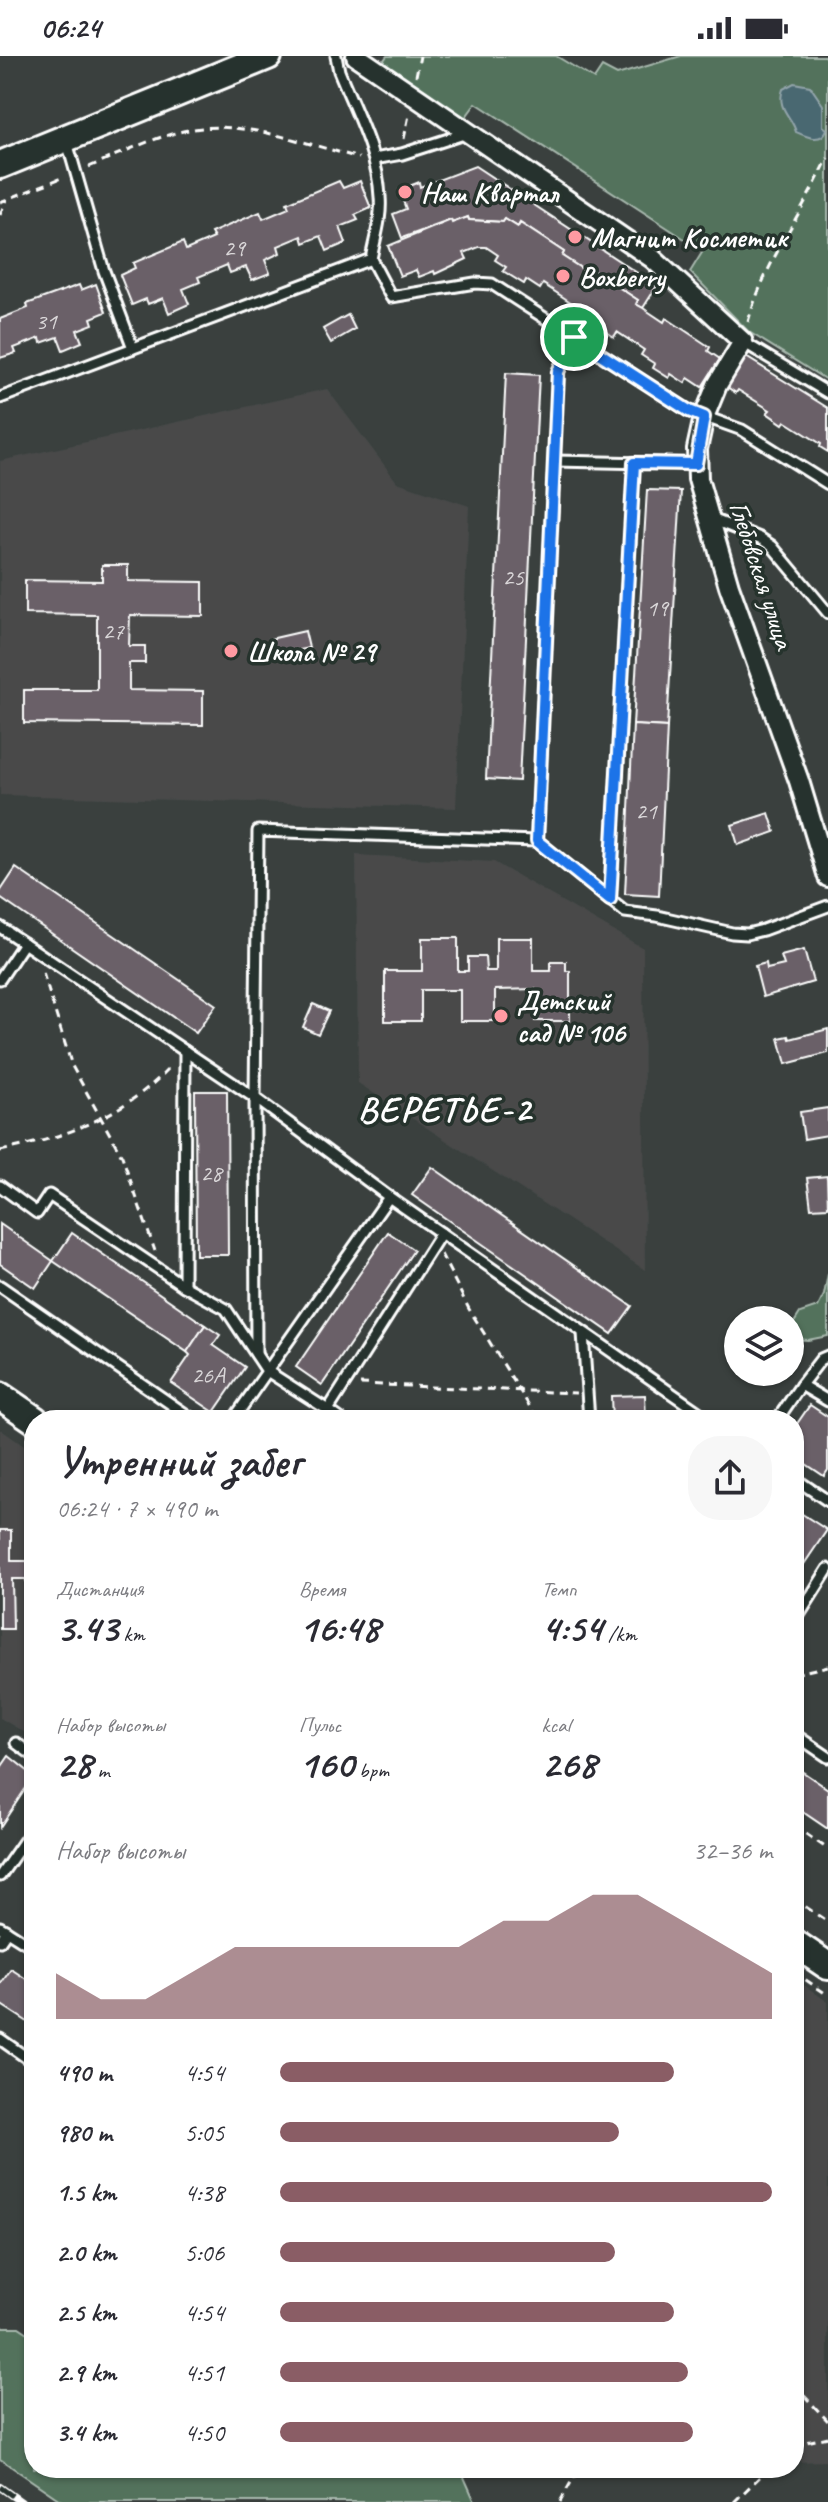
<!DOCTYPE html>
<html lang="ru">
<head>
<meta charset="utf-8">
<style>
  :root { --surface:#fff; --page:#f7f7f7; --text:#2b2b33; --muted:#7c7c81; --accent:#8a5d65 }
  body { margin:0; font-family:Caveat,sans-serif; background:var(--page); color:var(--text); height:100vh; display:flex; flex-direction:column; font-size:30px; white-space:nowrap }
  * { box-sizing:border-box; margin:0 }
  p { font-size:26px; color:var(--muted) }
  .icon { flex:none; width:44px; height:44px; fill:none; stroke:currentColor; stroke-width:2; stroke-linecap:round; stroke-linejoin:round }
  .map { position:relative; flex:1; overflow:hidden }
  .sheet { position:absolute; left:24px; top:1354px; width:780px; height:1068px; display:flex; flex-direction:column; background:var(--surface); border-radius:32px; box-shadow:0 2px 6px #0004 }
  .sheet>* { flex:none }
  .controls { position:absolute; left:724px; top:1250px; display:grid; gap:16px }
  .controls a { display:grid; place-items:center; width:80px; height:80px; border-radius:50%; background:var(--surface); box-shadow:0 2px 6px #0004; font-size:40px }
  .pin { position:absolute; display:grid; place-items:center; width:68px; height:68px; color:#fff; margin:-34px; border:4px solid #fff; border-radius:50%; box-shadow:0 2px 8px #0007 }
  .round { display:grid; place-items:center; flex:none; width:84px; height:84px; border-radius:32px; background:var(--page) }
  .overview { display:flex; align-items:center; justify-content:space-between; height:136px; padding:0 32px }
  h1 { font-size:44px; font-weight:700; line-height:60px }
  .figures { display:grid; grid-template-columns:repeat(3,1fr); gap:12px; height:136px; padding:8px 32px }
  .figures div { display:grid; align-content:center }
  .figures b { font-size:40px; font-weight:700 }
  .figures small { font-size:22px; font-weight:400 }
  .figures p { font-size:22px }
  .chart { height:224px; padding:16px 32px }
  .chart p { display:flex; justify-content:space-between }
  .chart svg { width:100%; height:144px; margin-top:8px; fill:var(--accent); opacity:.7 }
  ul { padding:0 32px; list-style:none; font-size:26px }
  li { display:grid; grid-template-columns:128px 96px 1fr; align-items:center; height:60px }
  li i { height:20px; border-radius:10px; background:var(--accent) }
  .status { display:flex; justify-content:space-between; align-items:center; height:56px; padding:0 40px; background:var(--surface); direction:ltr }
  .status svg { height:22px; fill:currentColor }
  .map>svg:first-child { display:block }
  .built { fill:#484a4a }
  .green { fill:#52725c; stroke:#a8b8ae; stroke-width:2 }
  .water { fill:#4a6871; stroke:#92a4aa; stroke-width:2 }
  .building { fill:#6a6067; stroke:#fff; stroke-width:2 }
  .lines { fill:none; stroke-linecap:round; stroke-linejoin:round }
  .lane-casing { stroke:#fff; stroke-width:15 }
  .street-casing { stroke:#fff; stroke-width:24 }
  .secondary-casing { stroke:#fff; stroke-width:32 }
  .path { stroke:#fff; stroke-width:3; stroke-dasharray:8 6; stroke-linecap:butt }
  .lane { stroke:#26332d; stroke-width:9 }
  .street { stroke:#26332d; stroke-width:18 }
  .secondary { stroke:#26332d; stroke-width:26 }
  .rail-casing { stroke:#fff; stroke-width:8 }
  .rail { stroke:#26332d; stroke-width:5; stroke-dasharray:15; stroke-linecap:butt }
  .route-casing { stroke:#fff; stroke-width:16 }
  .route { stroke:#1a73e8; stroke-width:10 }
  .poi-dot { fill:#ff9aa2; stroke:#26332d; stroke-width:3 }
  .labels { text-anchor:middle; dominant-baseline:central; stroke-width:7; stroke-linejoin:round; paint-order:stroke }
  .number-label { font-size:24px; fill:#dad7d9 }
  .poi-label { font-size:28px; font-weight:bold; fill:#fff; stroke:#26332d; text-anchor:start }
  .street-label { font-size:28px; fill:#fff; stroke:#26332d }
  .district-label { font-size:36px; font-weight:bold; letter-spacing:2px; fill:#fff; stroke:#26332d }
</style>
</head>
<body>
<div class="status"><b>06:24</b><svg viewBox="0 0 49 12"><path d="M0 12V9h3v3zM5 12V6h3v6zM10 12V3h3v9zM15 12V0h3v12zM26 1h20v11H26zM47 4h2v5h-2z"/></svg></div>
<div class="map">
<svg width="828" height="2446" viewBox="0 0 828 2446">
  <rect width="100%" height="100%" fill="#3a403e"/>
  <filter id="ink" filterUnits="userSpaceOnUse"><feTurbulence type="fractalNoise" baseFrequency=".0125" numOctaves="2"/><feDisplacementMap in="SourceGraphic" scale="16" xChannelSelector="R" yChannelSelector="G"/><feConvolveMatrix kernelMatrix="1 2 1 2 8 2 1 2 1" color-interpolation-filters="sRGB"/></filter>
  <g filter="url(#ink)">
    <!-- built -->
    <g class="built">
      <polygon points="327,333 397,426 469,450 456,752 0,739 0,405"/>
      <polygon points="356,799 494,806 643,892 645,1214 358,1027"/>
      <polygon points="0,1373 34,1397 34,1682 0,1662"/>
      <polygon points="794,1922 828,1946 828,2405 794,2406"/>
    </g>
    <!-- green -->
    <g class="green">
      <polygon points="387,0 556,0 594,23 602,11 617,19 681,0 828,0 828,325 749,276 690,216 703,195 476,47 462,66 387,13 384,4"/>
      <polygon points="828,1218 828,1280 808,1284 793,1283 792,1270 800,1257 818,1251 824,1239"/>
      <polygon points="0,2271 19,2271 34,2281 34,2412 460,2412 475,2446 63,2446 0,2403"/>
    </g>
    <!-- water -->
    <path class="water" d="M794,27l16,3 13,19v21l4,3c-5,15 -20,8 -31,3 -4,-16 -20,-23 -13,-43z"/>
    <!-- building -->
    <g class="building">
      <polygon points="475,110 657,230 643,252 636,248 638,244 592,214 590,218 562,200 564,196 520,167 518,171 505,163 503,166 469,164 468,161 452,167 451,164 402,182 393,158 406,153 399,134 419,126 420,131"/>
      <polygon points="339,125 343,132 360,125 371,152 355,159 358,164 340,171 346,187 327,195 321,180 304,187 302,180 278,190 280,197 265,204 270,217 252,224 246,211 230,217 227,209 198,221 200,226 183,233 189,248 169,257 163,242 148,248 146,243 132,249 120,219 135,212 133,207 183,186 186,194 214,182 211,177 260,156 263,163 289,152 287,147"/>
      <polygon points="468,161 469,164 503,166 505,163 518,171 520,167 564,196 562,200 590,218 592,214 638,244 636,248 643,252 664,266 666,262 710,291 708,295 720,303 702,331 688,322 685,327 671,318 669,322 653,312 655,308 641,299 644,294 617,276 614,281 599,271 596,275 580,265 583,261 569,252 572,247 543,228 540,233 526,224 524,228 503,215 506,211 495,204 498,199 486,191 479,191 464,197 467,203 435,218 434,215 419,221 416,214 400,220 388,190 451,164 452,167"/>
      <polygon points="96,228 106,256 91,262 93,268 77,274 82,286 63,294 58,281 41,287 40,282 14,292 16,297 0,302 0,263 28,252 27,248 79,229 81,234"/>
      <polygon points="348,259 355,273 331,287 323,273"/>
      <polygon points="746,301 828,352 828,396 820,391 821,388 785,365 783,368 767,357 770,354 738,334 736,337 727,331"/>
      <polygon points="506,317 539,319 519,725 486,723"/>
      <polygon points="647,434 681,435 667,671 633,669"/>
      <polygon points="102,509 128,509 128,525 203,526 203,560 130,559 129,590 145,590 145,607 129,607 129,634 203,635 203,669 24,667 24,634 97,634 97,559 25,558 25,524 102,525"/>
      <polygon points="305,575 309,592 274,599 270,583"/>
      <polygon points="633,669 667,671 659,840 625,838"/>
      <polygon points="769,757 775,776 738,789 732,769"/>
      <polygon points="16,812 216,949 196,977 0,842 0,836"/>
      <polygon points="422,882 458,882 458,915 468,915 468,901 485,901 486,915 496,915 496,882 533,882 533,915 551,915 551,906 566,906 566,915 570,915 570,965 535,965 535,933 495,934 495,965 460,965 460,934 421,934 421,965 385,965 385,915 422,915"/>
      <polygon points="804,894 813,926 763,941 755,910 766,907 767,913 784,909 781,900"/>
      <polygon points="313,948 329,955 318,978 303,971"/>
      <polygon points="828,973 828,997 786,1008 779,982 789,980 790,983"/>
      <polygon points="195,1035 227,1035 228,1199 196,1199"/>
      <polygon points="828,1052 828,1079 804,1083 800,1056"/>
      <polygon points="432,1111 632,1250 612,1278 412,1139"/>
      <polygon points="827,1120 828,1151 811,1152 807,1122"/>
      <polygon points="0,1168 53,1205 35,1232 0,1208"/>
      <polygon points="388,1176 414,1194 322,1329 296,1311"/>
      <polygon points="72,1177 205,1269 187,1296 53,1205"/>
      <polygon points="205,1269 220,1279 213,1289 245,1311 214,1356 171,1327 190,1299 187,1296"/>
      <polygon points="645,1339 646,1364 612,1364 611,1340"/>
      <polygon points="810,1349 828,1361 828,1414 824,1420 794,1400 794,1372"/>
      <polygon points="799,1456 827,1474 794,1523 794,1463"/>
      <polygon points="0,1474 11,1474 11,1505 34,1505 34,1537 26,1538 26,1523 12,1523 13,1573 0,1573"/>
      <polygon points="9,1700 34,1720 0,1771 0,1713"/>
      <polygon points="794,1710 828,1733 828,1773 794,1750"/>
      <polygon points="11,1913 34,1928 34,1970 0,1948 0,1929"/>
    </g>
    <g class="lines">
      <defs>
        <g id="lane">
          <path d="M336,0l3,15c16,40 39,82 41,126 2,20 -5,41 -9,62l20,38 84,-14 17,1 82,53 -16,35 -21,469"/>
          <polyline points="67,86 104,215 133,292"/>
          <polyline points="374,103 402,98 467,77"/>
          <polyline points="574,281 689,355 742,374 828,428"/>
          <polyline points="743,286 828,337"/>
          <polyline points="0,342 371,203"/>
          <polyline points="555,405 696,408"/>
          <polyline points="709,462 760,482 772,490 828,557"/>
          <polyline points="610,844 634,407"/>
          <polyline points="0,871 255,1042 389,1141 710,1364"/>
          <polyline points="0,923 24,887"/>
          <polyline points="0,1130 37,1157 49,1139 184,1230 185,995"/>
          <polyline points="0,1230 194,1364"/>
          <polyline points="184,1230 226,1253 267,1315 328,1354 441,1177"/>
          <polyline points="583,1277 589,1364"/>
          <polyline points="256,1298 255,1042 258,775 537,785 625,856 657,860 732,877 747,878 763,874 828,850"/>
          <polyline points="801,1329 821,1303 828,1300"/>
          <polyline points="328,1354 342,1364"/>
          <polyline points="233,1364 389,1141"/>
          <polyline points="777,1364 801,1329 828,1345"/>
          <polyline points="794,1422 828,1445"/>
          <polyline points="794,1567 828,1513"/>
          <polyline points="794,1678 828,1701"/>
          <polyline points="16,1687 34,1700"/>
          <polyline points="0,1820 34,1771"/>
          <polyline points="0,1871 7,1875 0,1885"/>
          <polyline points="7,1875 34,1892"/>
          <polyline points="0,1983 34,2007"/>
        </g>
        <polyline id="street" points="356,0 652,202 743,286 717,329 704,361 697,393 698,423 729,530 799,725 828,821"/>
        <g id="secondary">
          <polyline points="0,109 268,0"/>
          <polyline points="0,1340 35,1364"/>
          <polyline points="794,1887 828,1910"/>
        </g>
      </defs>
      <!-- lane casing -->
      <use href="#lane" class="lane-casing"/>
      <!-- street casing -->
      <use href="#street" class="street-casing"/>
      <!-- secondary casing -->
      <use href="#secondary" class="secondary-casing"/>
      <!-- path -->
      <g class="path">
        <polyline points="826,0 828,2"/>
        <polyline points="416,20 420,0"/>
        <polyline points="404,83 409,59"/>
        <path d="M89,111c32,-14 65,-30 99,-37 53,-11 120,14 171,28"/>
        <polyline points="0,146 64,121"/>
        <polyline points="0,159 6,144"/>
        <path d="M748,266c16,-58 54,-109 80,-164"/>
        <polyline points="43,917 72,1010 122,1100 155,1195"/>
        <path d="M0,1095c65,-13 125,-36 171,-85"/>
        <polyline points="441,1198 469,1253 538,1364"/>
        <polyline points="360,1328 576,1337"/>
        <polyline points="794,1618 828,1610"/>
        <polyline points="794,1770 828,1793"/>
        <polyline points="794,1843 828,1866"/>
        <polyline points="794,1916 828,1939"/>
        <polyline points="794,2329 828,2365"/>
        <polyline points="794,2389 828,2381"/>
        <polyline points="560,2446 579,2412"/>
        <polyline points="734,2446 769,2412"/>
      </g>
      <!-- lane -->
      <use href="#lane" class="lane"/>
      <!-- street -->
      <use href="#street" class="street"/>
      <!-- secondary -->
      <use href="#secondary" class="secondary"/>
      <defs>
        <polyline id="rail" points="0,2431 21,2446"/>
      </defs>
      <!-- rail casing -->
      <use href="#rail" class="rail-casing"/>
      <!-- rail -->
      <use href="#rail" class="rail"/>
    </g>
  </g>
  <g class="lines" filter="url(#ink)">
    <defs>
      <polygon id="route" points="574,281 689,355 704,361 696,408 634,407 610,844 537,785 558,316"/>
    </defs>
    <!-- route casing -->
    <use href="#route" class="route-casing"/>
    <!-- route -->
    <use href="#route" class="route"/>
  </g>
  <!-- markers -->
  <g class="poi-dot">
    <circle cx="405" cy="136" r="8"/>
    <circle cx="575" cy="181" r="8"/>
    <circle cx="563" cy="220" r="8"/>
    <circle cx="231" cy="595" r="8"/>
    <circle cx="501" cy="960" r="8"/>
  </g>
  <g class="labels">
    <!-- number labels -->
    <g class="number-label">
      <text x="234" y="192">29</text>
      <text x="46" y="265">31</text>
      <text x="513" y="521">25</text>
      <text x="657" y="552">19</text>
      <text x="113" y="575">27</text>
      <text x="646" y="755">21</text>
      <text x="211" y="1117">28</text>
      <text x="208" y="1319">26А</text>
    </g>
    <!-- poi labels -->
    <g class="poi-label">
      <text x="421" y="136">Наш Квартал</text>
      <text x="591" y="181">Магнит Косметик</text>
      <text x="579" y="220">Boxberry</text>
      <text x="247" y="595">Школа № 29</text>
      <text x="517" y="944">Детский<tspan x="517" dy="32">сад № 106</tspan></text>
    </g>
    <!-- street labels -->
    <g class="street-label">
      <text transform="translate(762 519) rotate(72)">Глебовская улица</text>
    </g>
    <!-- district labels -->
    <g class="district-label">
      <text x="445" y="1053">ВЕРЕТЬЕ-2</text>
    </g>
  </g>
</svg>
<div class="controls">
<a><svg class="icon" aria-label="layers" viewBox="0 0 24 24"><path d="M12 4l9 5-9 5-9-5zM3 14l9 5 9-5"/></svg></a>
</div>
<div class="pin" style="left:574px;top:281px;background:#1e9e55"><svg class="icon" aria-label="arrive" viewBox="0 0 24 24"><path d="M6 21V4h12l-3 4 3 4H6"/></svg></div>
<section class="sheet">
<div class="overview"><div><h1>Утренний забег</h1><p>06:24 · 7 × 490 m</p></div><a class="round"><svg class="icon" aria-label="share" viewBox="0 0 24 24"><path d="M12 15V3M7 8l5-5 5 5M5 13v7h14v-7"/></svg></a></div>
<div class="figures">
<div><p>Дистанция</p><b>3.43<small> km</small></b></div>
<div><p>Время</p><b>16:48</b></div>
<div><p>Темп</p><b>4:54<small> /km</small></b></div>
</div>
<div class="figures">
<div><p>Набор высоты</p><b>28<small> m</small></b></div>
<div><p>Пульс</p><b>160<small> bpm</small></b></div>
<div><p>kcal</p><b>268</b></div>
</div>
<div class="chart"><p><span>Набор высоты</span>32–36 m</p>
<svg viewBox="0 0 160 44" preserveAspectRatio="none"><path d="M0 44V30L10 38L20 38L30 30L40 22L50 22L60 22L70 22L80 22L90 22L100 14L110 14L120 6L130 6L140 14L150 22L160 30V44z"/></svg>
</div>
<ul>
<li><b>490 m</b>4:54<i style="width:80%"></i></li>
<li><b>980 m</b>5:05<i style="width:69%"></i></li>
<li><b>1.5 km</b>4:38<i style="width:100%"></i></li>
<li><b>2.0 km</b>5:06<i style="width:68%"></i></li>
<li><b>2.5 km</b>4:54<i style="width:80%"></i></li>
<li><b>2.9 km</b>4:51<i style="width:83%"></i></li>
<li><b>3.4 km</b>4:50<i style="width:84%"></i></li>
</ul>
</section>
</div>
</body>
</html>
